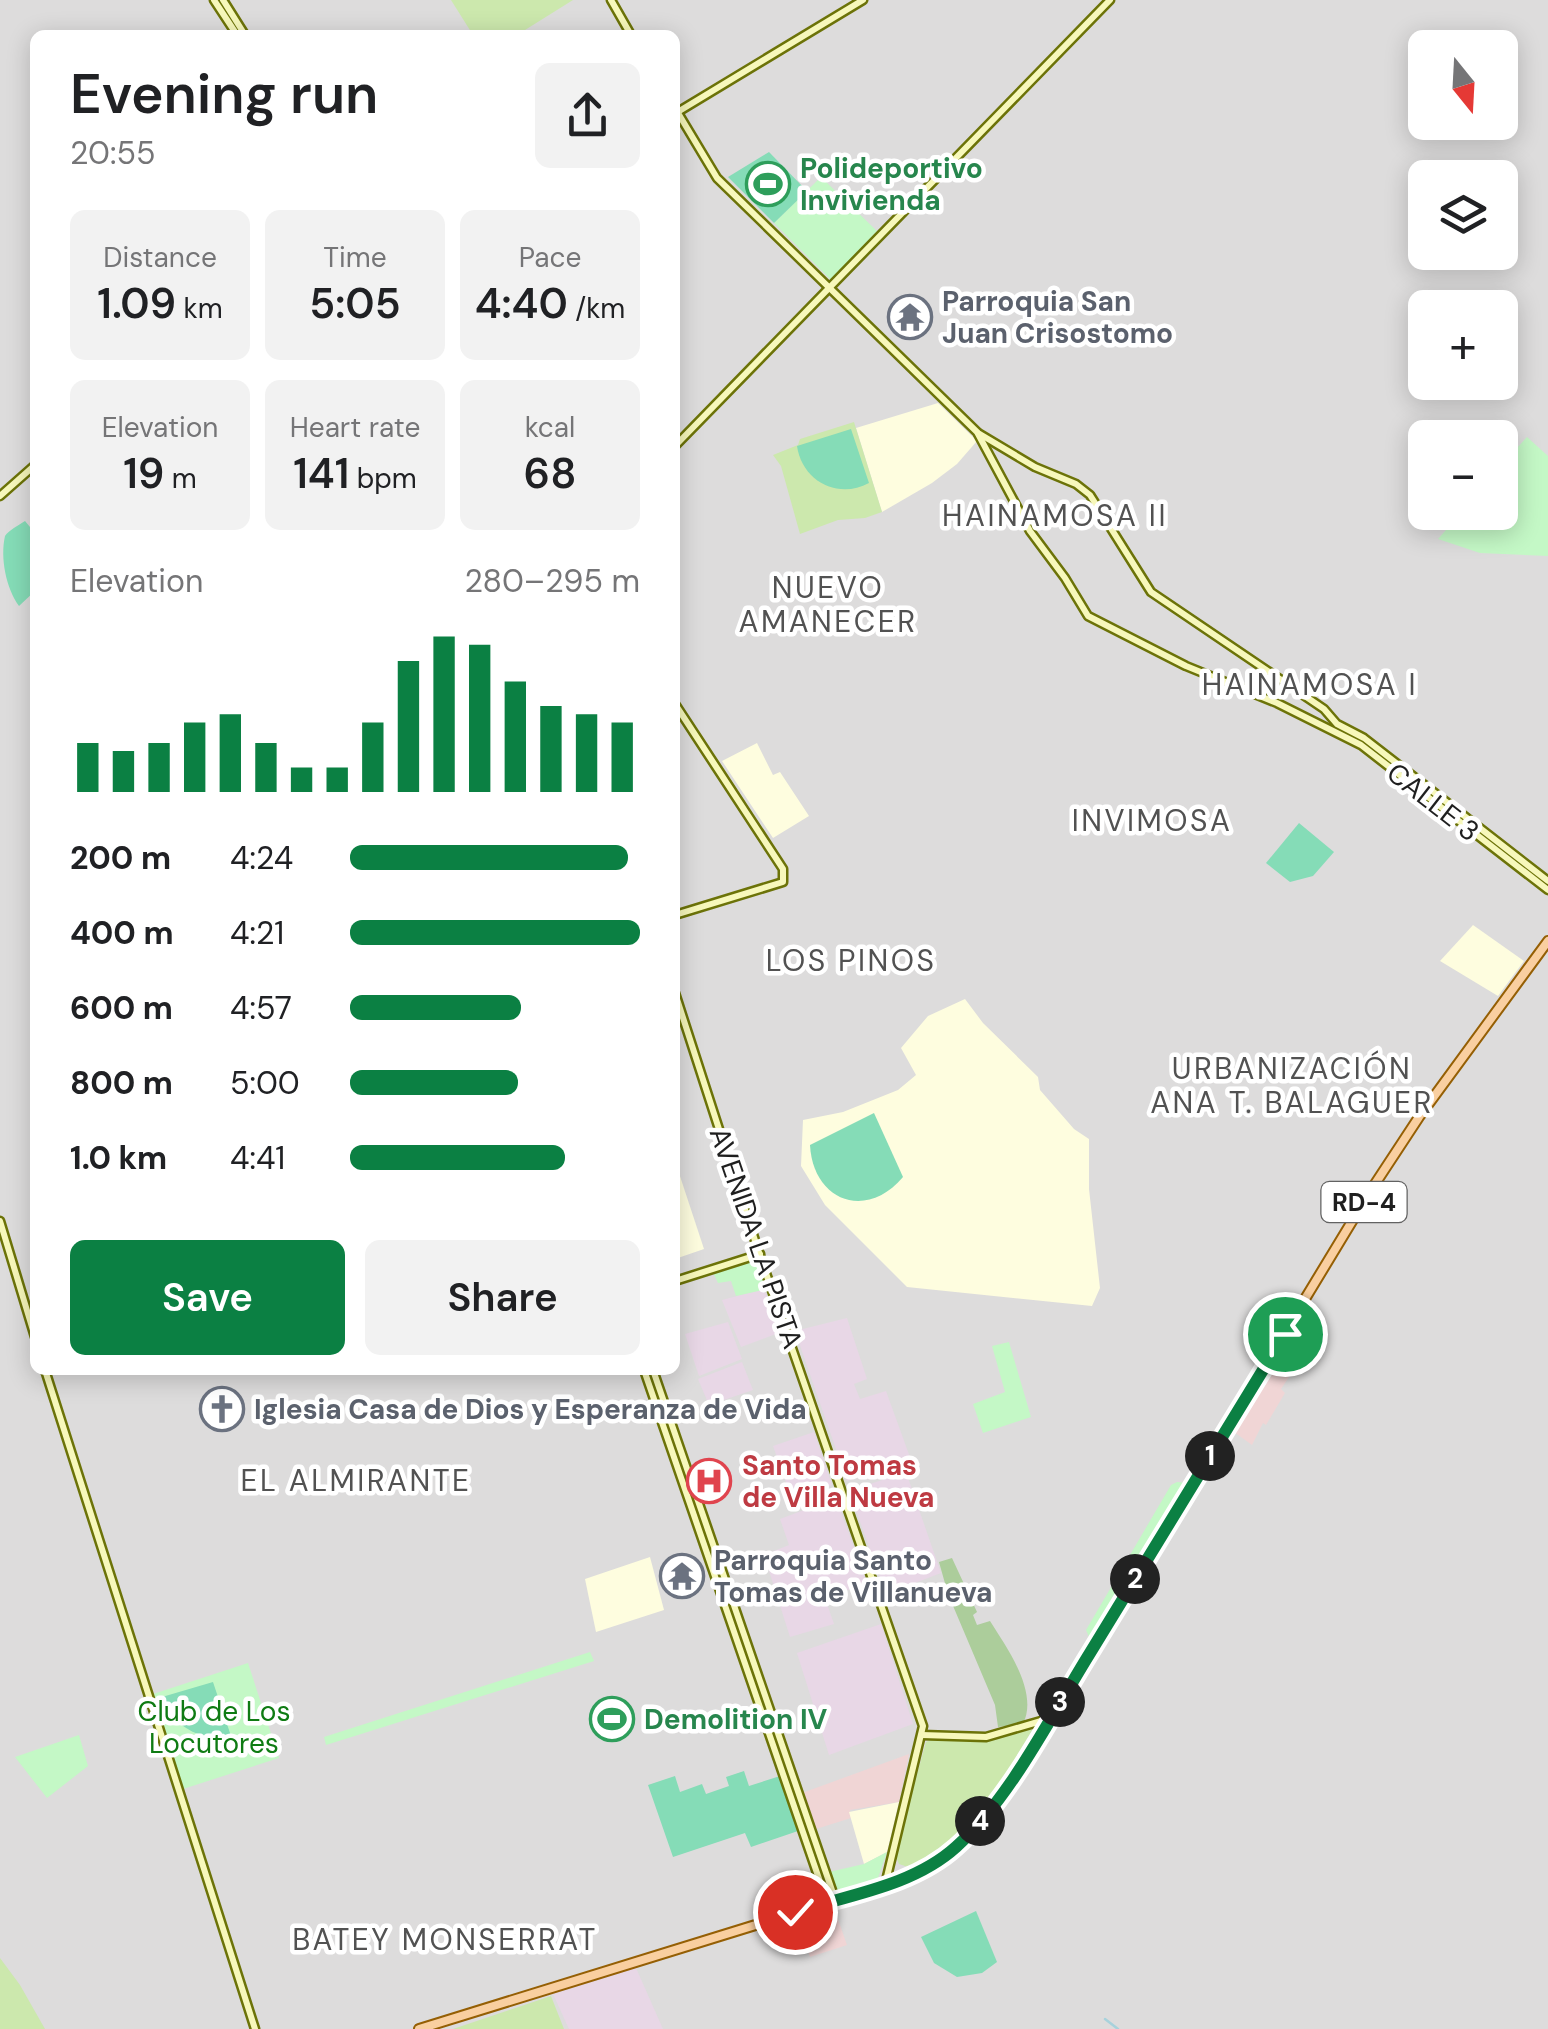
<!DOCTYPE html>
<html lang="en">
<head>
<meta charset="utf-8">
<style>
  :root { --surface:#fff; --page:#f2f2f2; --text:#202124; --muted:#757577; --accent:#0b8043 }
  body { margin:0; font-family:"DM Sans",sans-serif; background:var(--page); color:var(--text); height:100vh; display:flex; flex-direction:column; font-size:38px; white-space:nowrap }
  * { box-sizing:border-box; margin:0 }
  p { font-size:32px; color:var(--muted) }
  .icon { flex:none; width:55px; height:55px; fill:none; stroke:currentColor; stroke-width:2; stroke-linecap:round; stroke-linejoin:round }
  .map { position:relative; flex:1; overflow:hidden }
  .side { position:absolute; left:30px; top:30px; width:650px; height:1345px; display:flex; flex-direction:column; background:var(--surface); border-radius:15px; box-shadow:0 5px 25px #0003 }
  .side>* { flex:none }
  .needle { width:65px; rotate:162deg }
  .buttons { position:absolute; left:1408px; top:30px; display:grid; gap:20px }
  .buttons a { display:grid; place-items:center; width:110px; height:110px; border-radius:15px; background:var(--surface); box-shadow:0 5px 25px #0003; font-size:50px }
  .pin { position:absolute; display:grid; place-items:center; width:85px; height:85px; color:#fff; margin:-42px; border:5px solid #fff; border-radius:50%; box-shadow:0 2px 10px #0007 }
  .km { position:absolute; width:50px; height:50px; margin:-25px; border-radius:50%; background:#222; color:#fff; font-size:28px; line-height:50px; text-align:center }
  .round { display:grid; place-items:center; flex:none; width:105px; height:105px; border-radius:15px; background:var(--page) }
  .head { display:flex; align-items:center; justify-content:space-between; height:170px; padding:0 40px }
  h1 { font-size:55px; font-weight:600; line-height:75px }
  .metrics { display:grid; grid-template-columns:repeat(3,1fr); gap:15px; height:170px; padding:10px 40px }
  .metrics div { display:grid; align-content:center; border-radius:15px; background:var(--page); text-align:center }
  .metrics b { font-size:42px; font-weight:600 }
  .metrics small { font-size:28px; font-weight:400 }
  .metrics p { font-size:28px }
  .chart { height:280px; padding:20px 40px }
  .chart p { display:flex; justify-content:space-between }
  .chart svg { width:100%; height:180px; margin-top:10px; stroke:var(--accent); stroke-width:6 }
  .button { display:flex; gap:20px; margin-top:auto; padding:20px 40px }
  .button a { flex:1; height:115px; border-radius:15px; background:var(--accent); color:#fff; font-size:40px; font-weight:600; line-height:115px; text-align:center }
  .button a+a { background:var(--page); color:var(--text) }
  ul { padding:0 40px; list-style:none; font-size:32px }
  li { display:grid; grid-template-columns:160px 120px 1fr; align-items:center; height:75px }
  li i { height:25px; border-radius:12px; background:var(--accent) }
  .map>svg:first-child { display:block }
  .residential { fill:#dddcdc; fill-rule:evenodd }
  .commercial { fill:#f0d5d5 }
  .industrial { fill:#e8d7e6 }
  .education { fill:#fefddf }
  .grass { fill:#cce8ad }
  .forest { fill:#accd9b }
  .park { fill:#c4f8c6 }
  .pitch { fill:#85dcb7 }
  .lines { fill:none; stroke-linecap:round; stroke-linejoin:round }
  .stream { stroke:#a7d2dc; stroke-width:2.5 }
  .secondary-casing { stroke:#6c7308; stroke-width:11 }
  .primary-casing { stroke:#955f04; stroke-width:12 }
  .secondary { stroke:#f7f8bb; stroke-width:6 }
  .primary { stroke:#f9cfa0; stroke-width:8 }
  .route-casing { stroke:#fff; stroke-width:20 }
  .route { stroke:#0b8043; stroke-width:12 }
  .labels { text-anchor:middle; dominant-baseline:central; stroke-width:9; stroke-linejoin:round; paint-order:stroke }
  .shield { fill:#fff; stroke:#626262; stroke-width:2.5 }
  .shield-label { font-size:25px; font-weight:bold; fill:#1f1f1f }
  .leisure-label { font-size:28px; font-weight:bold; fill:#27864d; stroke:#fff; text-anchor:start }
  .worship-label { font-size:28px; font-weight:bold; fill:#5b616d; stroke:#fff; text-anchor:start }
  .street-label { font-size:28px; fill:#1f1f1f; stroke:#fff }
  .health-label { font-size:28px; font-weight:bold; fill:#be3a42; stroke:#fff; text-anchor:start }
  .park-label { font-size:28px; fill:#0f7b13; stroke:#fff }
  .neighbourhood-label { font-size:30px; letter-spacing:2.5px; fill:#525252; stroke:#fff }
</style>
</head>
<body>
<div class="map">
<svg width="1548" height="2029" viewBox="0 0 1548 2029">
  <rect width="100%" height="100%" fill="#efebe5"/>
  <!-- residential -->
  <path class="residential" d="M0,0h1548v2029h-1548zM35,35h640v1335h-640zM1425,48h75v74h-75zM1425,178h75v74h-75zM1425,308h75v74h-75zM1425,438h75v74h-75z"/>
  <!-- commercial -->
  <g class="commercial">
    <polygon points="1277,1365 1291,1374 1281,1389 1285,1393 1266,1425 1263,1423 1252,1445 1234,1432"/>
    <polygon points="909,1754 899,1802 850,1810 851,1818 816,1829 802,1793"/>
    <polygon points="833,1905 847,1945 810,1957 796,1918"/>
  </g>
  <!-- industrial -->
  <g class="industrial">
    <polygon points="764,1289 781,1332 741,1347 722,1300"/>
    <polygon points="847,1318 867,1379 854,1384 860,1399 886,1391 911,1460 847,1481 795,1331"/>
    <polygon points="728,1322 742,1359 699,1376 685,1334"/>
    <polygon points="742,1362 753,1390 709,1405 698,1379"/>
    <polygon points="814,1432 832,1485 792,1499 773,1446"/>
    <polygon points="906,1472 941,1573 886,1594 849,1491"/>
    <polygon points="836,1498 867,1583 825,1598 834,1624 790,1637 764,1555 789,1545 780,1519"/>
    <polygon points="881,1624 913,1724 829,1755 797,1653"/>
    <polygon points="636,1968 663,2029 569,2029 553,1994"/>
  </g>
  <!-- education -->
  <g class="education">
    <polygon points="938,403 977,441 957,464 932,483 882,512 856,428"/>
    <polygon points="757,743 773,775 780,772 809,816 773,838 722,761"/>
    <polygon points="1473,925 1524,961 1498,996 1440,961"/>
    <polygon points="965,999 983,1023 1038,1077 1040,1090 1074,1129 1089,1139 1089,1189 1100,1288 1092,1306 907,1287 825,1205 801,1166 803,1120 843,1112 898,1090 916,1075 901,1048 928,1016"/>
    <polygon points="675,1161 704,1249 675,1259"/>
    <polygon points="650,1557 664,1610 596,1632 585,1579"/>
    <polygon points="899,1802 887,1852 864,1864 849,1812"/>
  </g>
  <!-- grass -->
  <g class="grass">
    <polygon points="451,0 573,0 517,35 473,35"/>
    <polygon points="854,422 882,512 865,518 838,520 800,534 781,466 773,455 798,445 800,439"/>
    <path d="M1033,1729c-31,50 -64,118 -125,138l-9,-3 -4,-10 31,-112 6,-3 56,1z"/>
    <polygon points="0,1958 20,1985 45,2029 0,2029"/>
    <polygon points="551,1996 564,2029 453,2029"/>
  </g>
  <!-- forest -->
  <path class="forest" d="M952,1558l25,54 -4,3 4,10 13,-4c17,27 49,71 33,103l-25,3 -3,-22 -47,-111 -9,-32z"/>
  <!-- park -->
  <g class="park">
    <polygon points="821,177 877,231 831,280 774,223"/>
    <polygon points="1527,437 1548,456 1548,556 1480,553 1438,539 1461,513 1500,512 1500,467"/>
    <polygon points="760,1254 772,1288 736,1296 731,1281 718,1283 712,1270"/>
    <polygon points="1009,1342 1031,1417 983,1433 973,1404 1005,1392 992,1346"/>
    <polygon points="1177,1482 1188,1483 1174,1506 1168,1509 1094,1636 1089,1637 1086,1630 1171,1485"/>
    <polygon points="590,1652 594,1661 326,1745 324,1737"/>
    <polygon points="248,1663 279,1758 180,1790 150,1695"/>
    <polygon points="79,1735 88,1766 47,1798 15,1757"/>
    <polygon points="887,1852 878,1878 836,1891 829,1872 864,1864"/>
  </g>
  <!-- pitch -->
  <g class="pitch">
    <polygon points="769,152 807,191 774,223 728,177"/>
    <path d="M851,429l18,54c-31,17 -67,-2 -72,-37z"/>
    <path d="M25,521l10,12v58l-16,15c-13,-18 -19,-48 -14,-70 4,-6 14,-11 20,-15z"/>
    <polygon points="1299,823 1334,852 1313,876 1290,882 1266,863"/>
    <path d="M874,1113l29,64c-37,44 -90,24 -93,-32z"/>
    <path d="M213,1682l18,54c-31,5 -57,-8 -69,-39z"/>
    <polygon points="744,1771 749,1786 780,1776 798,1831 751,1847 745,1833 673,1857 648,1785 675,1776 680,1792 702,1784 706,1794 729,1786 726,1777"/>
    <polygon points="976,1911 997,1962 982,1973 957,1977 934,1963 921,1937"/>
  </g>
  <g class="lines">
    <!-- stream -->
    <polyline class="stream" points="1105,2019 1118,2029"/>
    <defs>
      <g id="secondary">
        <polyline points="214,0 237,35"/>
        <polyline points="223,0 245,35"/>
        <polyline points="611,0 631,35"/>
        <polyline points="675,108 717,178 977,432 1030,531 1065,578 1088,616 1186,666 1277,703 1361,745 1548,890"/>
        <polyline points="676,113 863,0"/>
        <polyline points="978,433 1035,467 1076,484 1090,495 1151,592 1324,709 1337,724 1364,738 1548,881"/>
        <polyline points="675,446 1110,0"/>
        <polyline points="0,496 35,465"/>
        <polyline points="675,704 783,869 783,882 675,915"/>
        <polyline points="675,993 760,1256 923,1726 885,1885"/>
        <polyline points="0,1221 35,1337"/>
        <polyline points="675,1281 760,1254"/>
        <polyline points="45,1370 255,2029"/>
        <polyline points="644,1370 827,1902"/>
        <polyline points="653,1370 835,1899"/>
        <polyline points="922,1735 986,1737 1048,1719"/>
      </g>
      <polyline id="primary" points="419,2029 901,1880 956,1848 993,1806 1057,1708 1371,1190 1419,1117 1548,941"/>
    </defs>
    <!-- secondary casing -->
    <use href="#secondary" class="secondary-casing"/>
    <!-- primary casing -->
    <use href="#primary" class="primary-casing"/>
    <!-- secondary -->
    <use href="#secondary" class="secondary"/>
    <!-- primary -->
    <use href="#primary" class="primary"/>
  </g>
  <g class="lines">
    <defs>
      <path id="route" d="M795,1912c53,-17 118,-26 161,-65 54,-48 96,-133 134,-194 65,-107 130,-213 195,-319"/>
    </defs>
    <!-- route casing -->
    <use href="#route" class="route-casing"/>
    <!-- route -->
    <use href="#route" class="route"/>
  </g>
  <!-- icons -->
  <defs>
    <symbol id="stadium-ring" viewBox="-11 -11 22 22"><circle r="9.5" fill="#fff" stroke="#2e9e5b" stroke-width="1.5"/><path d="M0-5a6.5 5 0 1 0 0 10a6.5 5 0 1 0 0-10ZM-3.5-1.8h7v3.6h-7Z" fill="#2e9e5b"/></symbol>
    <symbol id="temple-ring" viewBox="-11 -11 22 22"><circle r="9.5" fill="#fff" stroke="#6b7280" stroke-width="1.5"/><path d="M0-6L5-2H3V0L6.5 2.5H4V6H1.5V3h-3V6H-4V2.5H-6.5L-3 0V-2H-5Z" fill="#6b7280"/></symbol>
    <symbol id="church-ring" viewBox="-11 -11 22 22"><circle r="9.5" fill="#fff" stroke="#6b7280" stroke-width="1.5"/><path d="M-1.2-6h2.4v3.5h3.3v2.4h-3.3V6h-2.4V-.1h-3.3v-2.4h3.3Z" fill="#6b7280"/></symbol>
    <symbol id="hospital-ring" viewBox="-11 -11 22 22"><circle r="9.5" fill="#fff" stroke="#e0444e" stroke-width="1.5"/><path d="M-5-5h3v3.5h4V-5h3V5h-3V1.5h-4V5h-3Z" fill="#e0444e"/></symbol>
  </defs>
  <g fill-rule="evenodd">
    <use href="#stadium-ring" x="743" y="159" width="50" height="50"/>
    <use href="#temple-ring" x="885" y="292" width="50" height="50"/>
    <use href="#church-ring" x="197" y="1384" width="50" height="50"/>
    <use href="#hospital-ring" x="684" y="1456" width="50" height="50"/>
    <use href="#temple-ring" x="657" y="1551" width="50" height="50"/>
    <use href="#stadium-ring" x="587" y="1694" width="50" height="50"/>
  </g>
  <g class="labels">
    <!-- shield labels -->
    <rect class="shield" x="1321.5" y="1182" width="85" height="40" rx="8"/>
    <g class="shield-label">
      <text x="1364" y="1202">RD-4</text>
    </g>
    <!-- leisure labels -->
    <g class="leisure-label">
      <text x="800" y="168">Polideportivo<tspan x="800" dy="32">Invivienda</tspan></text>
      <text x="644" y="1719">Demolition IV</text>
    </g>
    <!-- worship labels -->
    <g class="worship-label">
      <text x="942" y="301">Parroquia San<tspan x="942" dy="32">Juan Crisostomo</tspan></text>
      <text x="254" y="1409">Iglesia Casa de Dios y Esperanza de Vida</text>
      <text x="714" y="1560">Parroquia Santo<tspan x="714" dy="32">Tomas de Villanueva</tspan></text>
    </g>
    <!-- street labels -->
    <g class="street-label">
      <text transform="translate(1433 802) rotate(38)">CALLE 3</text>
      <text transform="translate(756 1238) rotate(71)">AVENIDA LA PISTA</text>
    </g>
    <!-- health labels -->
    <g class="health-label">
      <text x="742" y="1465">Santo Tomas<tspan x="742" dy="32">de Villa Nueva</tspan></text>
    </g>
    <!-- park labels -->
    <g class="park-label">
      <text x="214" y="1711">Club de Los<tspan x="214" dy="32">Locutores</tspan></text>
    </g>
    <!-- neighbourhood labels -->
    <g class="neighbourhood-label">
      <text x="1055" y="515">HAINAMOSA II</text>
      <text x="828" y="587">NUEVO<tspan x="828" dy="34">AMANECER</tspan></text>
      <text x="1310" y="684">HAINAMOSA I</text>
      <text x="1152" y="820">INVIMOSA</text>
      <text x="851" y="960">LOS PINOS</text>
      <text x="1292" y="1068">URBANIZACIÓN<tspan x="1292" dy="34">ANA T. BALAGUER</tspan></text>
      <text x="356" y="1480">EL ALMIRANTE</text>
      <text x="445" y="1939">BATEY MONSERRAT</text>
    </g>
  </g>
</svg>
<div class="buttons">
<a><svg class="needle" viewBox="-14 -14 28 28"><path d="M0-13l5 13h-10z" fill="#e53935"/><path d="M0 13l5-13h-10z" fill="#757577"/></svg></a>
<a><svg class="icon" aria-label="layers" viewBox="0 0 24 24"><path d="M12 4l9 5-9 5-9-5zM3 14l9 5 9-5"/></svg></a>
<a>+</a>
<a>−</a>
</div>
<div class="pin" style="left:1285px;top:1334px;background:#1e9e55"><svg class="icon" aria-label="arrive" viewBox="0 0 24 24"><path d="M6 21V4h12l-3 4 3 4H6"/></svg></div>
<div class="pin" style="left:795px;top:1912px;background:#d93025"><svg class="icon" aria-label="check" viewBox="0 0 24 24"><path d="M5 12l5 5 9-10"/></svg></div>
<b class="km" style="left:1210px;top:1456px">1</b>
<b class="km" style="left:1135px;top:1579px">2</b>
<b class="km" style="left:1060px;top:1702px">3</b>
<b class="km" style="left:980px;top:1821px">4</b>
<section class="side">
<div class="head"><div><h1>Evening run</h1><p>20:55</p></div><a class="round"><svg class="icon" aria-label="share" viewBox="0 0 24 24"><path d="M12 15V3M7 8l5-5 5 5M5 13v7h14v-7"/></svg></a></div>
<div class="metrics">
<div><p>Distance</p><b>1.09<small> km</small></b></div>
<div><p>Time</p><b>5:05</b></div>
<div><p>Pace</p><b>4:40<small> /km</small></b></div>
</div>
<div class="metrics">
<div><p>Elevation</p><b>19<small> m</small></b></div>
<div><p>Heart rate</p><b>141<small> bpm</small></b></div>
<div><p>kcal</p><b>68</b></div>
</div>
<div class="chart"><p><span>Elevation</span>280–295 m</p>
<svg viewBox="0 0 160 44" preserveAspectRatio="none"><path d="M5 44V32M15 44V34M25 44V32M35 44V27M45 44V25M55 44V32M65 44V38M75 44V38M85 44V27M95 44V12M105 44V6M115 44V8M125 44V17M135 44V23M145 44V25M155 44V27"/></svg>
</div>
<ul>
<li><b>200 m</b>4:24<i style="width:96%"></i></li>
<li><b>400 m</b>4:21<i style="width:100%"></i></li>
<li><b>600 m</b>4:57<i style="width:59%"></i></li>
<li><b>800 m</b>5:00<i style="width:58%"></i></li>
<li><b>1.0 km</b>4:41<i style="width:74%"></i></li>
</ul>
<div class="button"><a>Save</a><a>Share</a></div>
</section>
</div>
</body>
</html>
